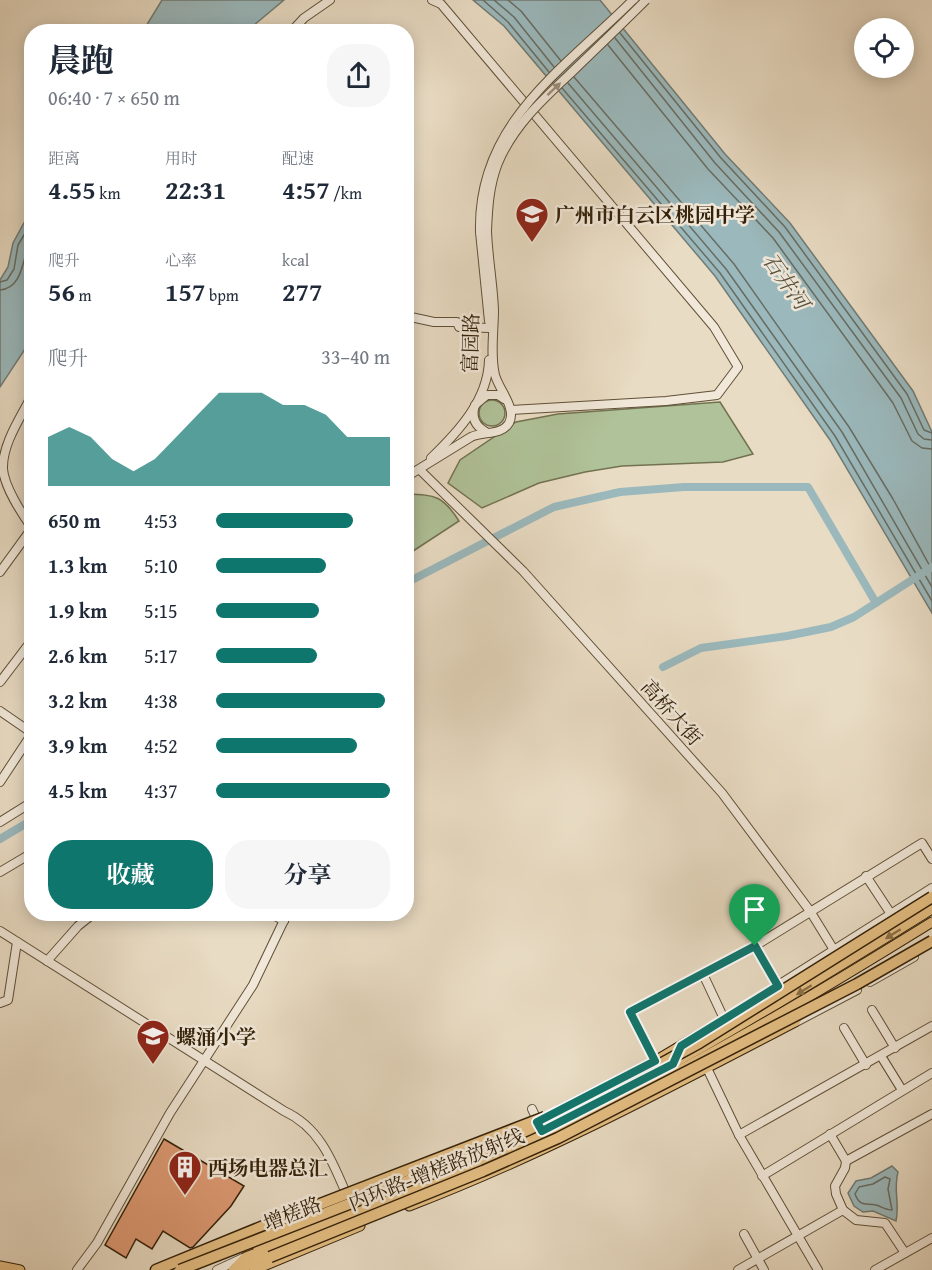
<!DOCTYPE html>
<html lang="zh">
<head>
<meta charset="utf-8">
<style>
  :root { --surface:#fff; --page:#f6f6f7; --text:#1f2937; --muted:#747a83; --accent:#0f766e }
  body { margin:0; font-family:"Gentium Book Plus","Noto Serif SC",serif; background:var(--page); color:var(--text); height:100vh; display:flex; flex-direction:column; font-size:22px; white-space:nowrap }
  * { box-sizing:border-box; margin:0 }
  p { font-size:20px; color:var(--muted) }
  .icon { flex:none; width:33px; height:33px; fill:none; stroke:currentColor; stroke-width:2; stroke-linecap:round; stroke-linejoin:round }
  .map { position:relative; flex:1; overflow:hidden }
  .details { position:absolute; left:24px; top:24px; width:390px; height:897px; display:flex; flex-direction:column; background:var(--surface); border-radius:24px; box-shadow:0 3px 15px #0003 }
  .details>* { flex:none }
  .buttons { position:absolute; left:854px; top:18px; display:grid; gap:12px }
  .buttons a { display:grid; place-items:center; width:60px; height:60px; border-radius:50%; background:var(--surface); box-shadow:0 3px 15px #0003; font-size:30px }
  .pin { position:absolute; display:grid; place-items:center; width:51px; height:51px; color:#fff; margin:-62px -26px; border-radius:50% 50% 50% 0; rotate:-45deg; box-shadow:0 0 6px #0007 }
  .pin .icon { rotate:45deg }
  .round { display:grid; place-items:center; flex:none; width:63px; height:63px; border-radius:24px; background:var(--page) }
  .headline { display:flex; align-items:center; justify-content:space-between; height:102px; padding:0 24px }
  h1 { font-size:33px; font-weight:700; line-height:45px }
  .stats { display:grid; grid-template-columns:repeat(3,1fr); gap:9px; height:102px; padding:6px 24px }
  .stats div { display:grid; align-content:center }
  .stats b { font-size:26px; font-weight:700 }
  .stats small { font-size:16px; font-weight:400 }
  .stats p { font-size:16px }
  .chart { height:168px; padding:12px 24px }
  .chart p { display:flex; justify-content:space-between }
  .chart svg { width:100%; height:108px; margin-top:6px; fill:var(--accent); opacity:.7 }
  .primary-button { display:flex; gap:12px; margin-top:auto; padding:12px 24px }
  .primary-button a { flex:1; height:69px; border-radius:24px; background:var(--accent); color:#fff; font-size:24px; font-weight:700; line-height:69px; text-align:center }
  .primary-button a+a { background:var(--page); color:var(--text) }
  ul { padding:0 24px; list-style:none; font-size:20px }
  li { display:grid; grid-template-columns:96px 72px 1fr; align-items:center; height:45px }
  li i { height:15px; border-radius:8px; background:var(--accent) }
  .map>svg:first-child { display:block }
  .green { fill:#b0c299; stroke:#727251; stroke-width:1.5 }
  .water { fill:#9bb9bd; stroke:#717c75; stroke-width:1.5 }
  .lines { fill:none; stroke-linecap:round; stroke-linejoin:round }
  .shore { stroke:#676d63; stroke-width:1.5 }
  .canal { stroke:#9bb9bd; stroke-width:8 }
  .building { fill:#dd9972; stroke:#332109; stroke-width:1.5 }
  .minor-casing { stroke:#605038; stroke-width:10 }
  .major-casing { stroke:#332109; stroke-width:11 }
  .highway-casing { stroke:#332109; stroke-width:13 }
  .minor { stroke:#f1e8d9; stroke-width:8 }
  .major { stroke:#e4be82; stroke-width:9 }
  .highway { stroke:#e4be82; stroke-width:10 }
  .minor-bridge-casing { stroke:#605038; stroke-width:10; stroke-linecap:butt }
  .highway-bridge-casing { stroke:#332109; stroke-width:13; stroke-linecap:butt }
  .minor-bridge { stroke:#f1e8d9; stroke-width:8 }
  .highway-bridge { stroke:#e4be82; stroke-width:10 }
  .oneway { fill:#9c8e7b }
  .oneway2 { fill:#8c7046 }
  .route-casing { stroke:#fff; stroke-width:12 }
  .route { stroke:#0f766e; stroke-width:8 }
  .labels { text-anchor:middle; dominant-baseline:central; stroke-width:5; stroke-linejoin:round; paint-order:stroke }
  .poi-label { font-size:20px; font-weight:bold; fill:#332109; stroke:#f1e8d9; text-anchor:start }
  .street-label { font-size:20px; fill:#332109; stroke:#f1e8d9 }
  .water-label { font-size:21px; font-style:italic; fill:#524f3f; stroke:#f1e8d9 }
</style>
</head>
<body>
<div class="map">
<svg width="932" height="1270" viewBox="0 0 932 1270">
  <rect width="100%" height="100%" fill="#e9dcc4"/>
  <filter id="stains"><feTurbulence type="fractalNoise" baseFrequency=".00333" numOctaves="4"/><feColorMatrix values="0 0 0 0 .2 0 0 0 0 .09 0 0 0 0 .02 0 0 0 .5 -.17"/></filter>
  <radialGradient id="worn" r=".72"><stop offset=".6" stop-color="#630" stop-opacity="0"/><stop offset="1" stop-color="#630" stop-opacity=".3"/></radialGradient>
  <!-- green -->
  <g class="green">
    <circle cx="492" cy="413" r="13"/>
    <polygon points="720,402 753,454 723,462 622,466 585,472 539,483 482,508 448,483 460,460 516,422 558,414"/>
    <path d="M407,494c29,1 36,2 52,27l-52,34z"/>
  </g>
  <!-- water -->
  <g class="water">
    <polygon points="162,0 284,0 247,31 143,31"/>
    <polygon points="473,0 600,0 725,154 790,223 913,391 932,432 932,613 830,440 715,276 504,26"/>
    <polygon points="31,210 31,340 0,387 0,280 8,267 13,243"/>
    <path d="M892,1166l6,6c-5,19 2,30 -2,49l-23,-10 -10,1 -9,-6 -6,-13 8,-12 15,-3z"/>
  </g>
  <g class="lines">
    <!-- shore -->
    <g class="shore">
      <polyline points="483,0 508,22 549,72"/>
      <polyline points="494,0 514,17 554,67"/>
      <polyline points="508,0 521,11 561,61"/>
      <polyline points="620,33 721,158 785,227 907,394 924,430 932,433"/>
      <polyline points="615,38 715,163 779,232 901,398 918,434 924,439 932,440"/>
      <polyline points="608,45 708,169 773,238 893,403 912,441 922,448 932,449"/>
      <polyline points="574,77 734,264 849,427 893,499 932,570"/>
      <polyline points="568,83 726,269 842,432 932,587"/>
      <polyline points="562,88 720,273 835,436 932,601"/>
      <polyline points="0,282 7,280 14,269 18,245 32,222"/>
      <path d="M0,290c25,-2 22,-36 32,-53"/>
      <path d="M885,1177l5,2 -2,10 4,21c-6,0 -10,-3 -16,-5 -11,-2 -16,2 -21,-11l4,-7 14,-3z"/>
    </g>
    <!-- canal -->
    <g class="canal">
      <polyline points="406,583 554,507 620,492 684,487 808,487 876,603"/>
      <polyline points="663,667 701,648 787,636 831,627 854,617 932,567"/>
      <polyline points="0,839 32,820"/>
    </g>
  </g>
  <!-- building -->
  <polygon class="building" points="164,1139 244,1186 231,1206 193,1247 190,1248 163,1231 152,1249 136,1239 126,1258 105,1245"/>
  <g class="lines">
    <defs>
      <g id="minor">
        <polyline points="432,0 441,4 714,327 738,367 717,395 666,401 511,410"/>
        <polyline points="291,32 304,18 330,0"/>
        <polyline points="480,232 489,321"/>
        <polyline points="406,316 434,322 457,322 459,327 489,328"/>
        <path d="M32,395c-11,22 -30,49 -29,74 1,17 19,45 29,59"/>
        <path d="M486,432c-11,-6 -15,-15 -11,-27l12,-10h11l6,4"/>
        <path d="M431,458c27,-26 57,-58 58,-98"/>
        <polyline points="420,470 523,571 722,793 810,911 834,950"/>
        <path d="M406,477l65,-40c12,-6 30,-1 38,-14 8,-15 -10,-33 -14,-48 -5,-20 -1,-44 -1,-65 -1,-26 -6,-52 -7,-79"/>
        <polyline points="0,572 32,528"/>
        <polyline points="0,682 32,640"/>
        <polyline points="0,711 32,733"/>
        <polyline points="0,782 31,735"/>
        <polyline points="0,822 32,802"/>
        <polyline points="0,872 32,853"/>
        <polyline points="866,876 891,914"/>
        <polyline points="272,914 284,921"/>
        <path d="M0,931l284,180c37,17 49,52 64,87"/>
        <polyline points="755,946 778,985"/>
        <polyline points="47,961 78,926 93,914"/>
        <polyline points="703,974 726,1023"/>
        <polyline points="870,982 914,957"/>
        <polyline points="0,1003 8,1000 17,942"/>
        <polyline points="872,1010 895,1048"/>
        <polyline points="796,1022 857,990"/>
        <polyline points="712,1027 932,888"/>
        <polyline points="844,1028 866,1065"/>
        <polyline points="881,1056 902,1090"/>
        <polyline points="655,1061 630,1012 755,946 922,843 932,859"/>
        <polyline points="705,1064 739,1135 818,1270"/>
        <polyline points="532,1109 539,1124"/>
        <polyline points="830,1134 846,1161 845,1168 835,1186 836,1194 843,1210 856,1220 885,1223 905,1253"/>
        <polyline points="739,1135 932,1026"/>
        <polyline points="846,1161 932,1114"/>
        <polyline points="762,1176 932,1073"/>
        <polyline points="744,1234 764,1270"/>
        <polyline points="77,1270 97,1243 170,1113 253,985 287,914"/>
        <polyline points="217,1270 243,1258"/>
        <polyline points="738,1270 843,1210"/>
        <polyline points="875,1270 932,1238"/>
      </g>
      <g id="major">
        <polyline points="560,1110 655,1061 712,1027 727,1027"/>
        <path d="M469,1162c164,-67 313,-160 463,-253"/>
        <path d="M409,1206c134,-51 259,-118 386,-184l6,-9"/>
        <polyline points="256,1245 423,1181"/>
        <polyline points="0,1266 20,1270"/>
        <path d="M233,1270l13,-13c108,-42 218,-81 323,-131 125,-59 245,-131 363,-204"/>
        <polyline points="254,1270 360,1226"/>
      </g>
      <g id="highway">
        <polyline points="156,1270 266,1225"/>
        <polyline points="234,1270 270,1257"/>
      </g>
    </defs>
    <!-- minor casing -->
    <use href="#minor" class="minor-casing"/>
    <!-- major casing -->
    <use href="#major" class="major-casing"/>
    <!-- highway casing -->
    <use href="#highway" class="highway-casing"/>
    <!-- minor -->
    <use href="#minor" class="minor"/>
    <!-- major -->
    <use href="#major" class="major"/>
    <!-- highway -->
    <use href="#highway" class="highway"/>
    <defs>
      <g id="minor-bridge">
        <path d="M487,231c1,-23 2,-45 11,-68 16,-38 45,-64 75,-92 24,-23 49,-47 73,-71"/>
        <path d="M480,232c-3,-109 84,-163 153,-232"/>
      </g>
      <g id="highway-bridge">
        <polyline points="266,1225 545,1117"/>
        <polyline points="270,1257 483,1171 558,1138 857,984 932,941"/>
        <polyline points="180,1270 464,1159 598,1098 699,1043 932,897"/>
      </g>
    </defs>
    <!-- minor-bridge casing -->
    <use href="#minor-bridge" class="minor-bridge-casing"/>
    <!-- highway-bridge casing -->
    <use href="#highway-bridge" class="highway-bridge-casing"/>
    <!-- minor-bridge -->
    <use href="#minor-bridge" class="minor-bridge"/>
    <!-- highway-bridge -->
    <use href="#highway-bridge" class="highway-bridge"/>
  </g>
  <!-- one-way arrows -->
  <defs><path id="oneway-solid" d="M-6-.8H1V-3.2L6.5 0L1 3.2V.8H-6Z" transform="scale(1.5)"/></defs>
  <use class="oneway" href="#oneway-solid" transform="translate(554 89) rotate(-43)"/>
  <g class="oneway2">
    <use href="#oneway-solid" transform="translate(893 934) rotate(148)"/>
    <use href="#oneway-solid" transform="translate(804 990) rotate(148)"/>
  </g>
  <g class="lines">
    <defs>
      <polygon id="route" points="755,946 778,986 681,1046 673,1064 542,1131 537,1122 655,1061 630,1012"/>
    </defs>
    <!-- route casing -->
    <use href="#route" class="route-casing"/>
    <!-- route -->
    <use href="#route" class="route"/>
  </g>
  <!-- icons -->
  <defs>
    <symbol id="school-pin" viewBox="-11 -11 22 30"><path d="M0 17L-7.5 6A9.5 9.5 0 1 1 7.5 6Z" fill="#8f2418" stroke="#f1e8d9"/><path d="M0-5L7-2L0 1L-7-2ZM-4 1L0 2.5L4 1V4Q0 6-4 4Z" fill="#fff"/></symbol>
    <symbol id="building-pin" viewBox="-11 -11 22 30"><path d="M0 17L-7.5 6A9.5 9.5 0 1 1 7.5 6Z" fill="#8f2418" stroke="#f1e8d9"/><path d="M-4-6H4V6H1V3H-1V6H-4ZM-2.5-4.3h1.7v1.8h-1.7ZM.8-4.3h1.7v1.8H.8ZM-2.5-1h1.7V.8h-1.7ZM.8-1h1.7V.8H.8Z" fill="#fff"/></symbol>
  </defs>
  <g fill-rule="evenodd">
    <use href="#school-pin" x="513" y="195" width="38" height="52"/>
    <use href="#school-pin" x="134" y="1017" width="38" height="52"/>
    <use href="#building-pin" x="166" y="1148" width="38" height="52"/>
  </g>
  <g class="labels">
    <!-- poi labels -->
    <g class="poi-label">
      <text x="555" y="214">广州市白云区桃园中学</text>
      <text x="176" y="1036">螺涌小学</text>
      <text x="208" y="1167">西场电器总汇</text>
    </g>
    <!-- street labels -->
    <g class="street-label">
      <text transform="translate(470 343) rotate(-88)">富园路</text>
      <text transform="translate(672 712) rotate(48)">高桥大街</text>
      <text transform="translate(436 1169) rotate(-22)">内环路-增槎路放射线</text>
      <text transform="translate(292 1213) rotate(-21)">增槎路</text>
    </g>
    <!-- water labels -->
    <g class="water-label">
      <text transform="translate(786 281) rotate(55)">石井河</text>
    </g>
  </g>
  <rect width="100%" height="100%" filter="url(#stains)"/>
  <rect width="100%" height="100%" fill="url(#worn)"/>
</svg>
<div class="buttons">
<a><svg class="icon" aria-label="locate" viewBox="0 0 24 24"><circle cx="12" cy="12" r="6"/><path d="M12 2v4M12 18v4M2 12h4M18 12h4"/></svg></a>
</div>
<div class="pin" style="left:755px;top:946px;background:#1e9e55"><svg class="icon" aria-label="arrive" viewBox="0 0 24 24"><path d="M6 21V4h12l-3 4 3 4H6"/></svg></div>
<section class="details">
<div class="headline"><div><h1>晨跑</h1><p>06:40 · 7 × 650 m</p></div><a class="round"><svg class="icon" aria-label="share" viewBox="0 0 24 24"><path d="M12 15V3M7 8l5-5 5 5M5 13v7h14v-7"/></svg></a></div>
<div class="stats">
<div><p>距离</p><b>4.55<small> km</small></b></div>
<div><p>用时</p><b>22:31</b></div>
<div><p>配速</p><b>4:57<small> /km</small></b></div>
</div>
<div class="stats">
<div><p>爬升</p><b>56<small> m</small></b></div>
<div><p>心率</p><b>157<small> bpm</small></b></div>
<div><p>kcal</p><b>277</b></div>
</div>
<div class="chart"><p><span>爬升</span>33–40 m</p>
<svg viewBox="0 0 160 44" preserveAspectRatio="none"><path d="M0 44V24L10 20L20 24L30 33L40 38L50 33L60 24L70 15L80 6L90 6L100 6L110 11L120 11L130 15L140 24L150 24L160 24V44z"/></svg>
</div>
<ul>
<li><b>650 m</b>4:53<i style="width:79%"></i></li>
<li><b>1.3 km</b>5:10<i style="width:63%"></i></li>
<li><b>1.9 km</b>5:15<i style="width:59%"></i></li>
<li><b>2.6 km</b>5:17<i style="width:58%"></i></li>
<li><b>3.2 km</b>4:38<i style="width:97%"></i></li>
<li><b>3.9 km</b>4:52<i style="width:81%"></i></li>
<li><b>4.5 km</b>4:37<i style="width:100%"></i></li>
</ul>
<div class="primary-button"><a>收藏</a><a>分享</a></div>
</section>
</div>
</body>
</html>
